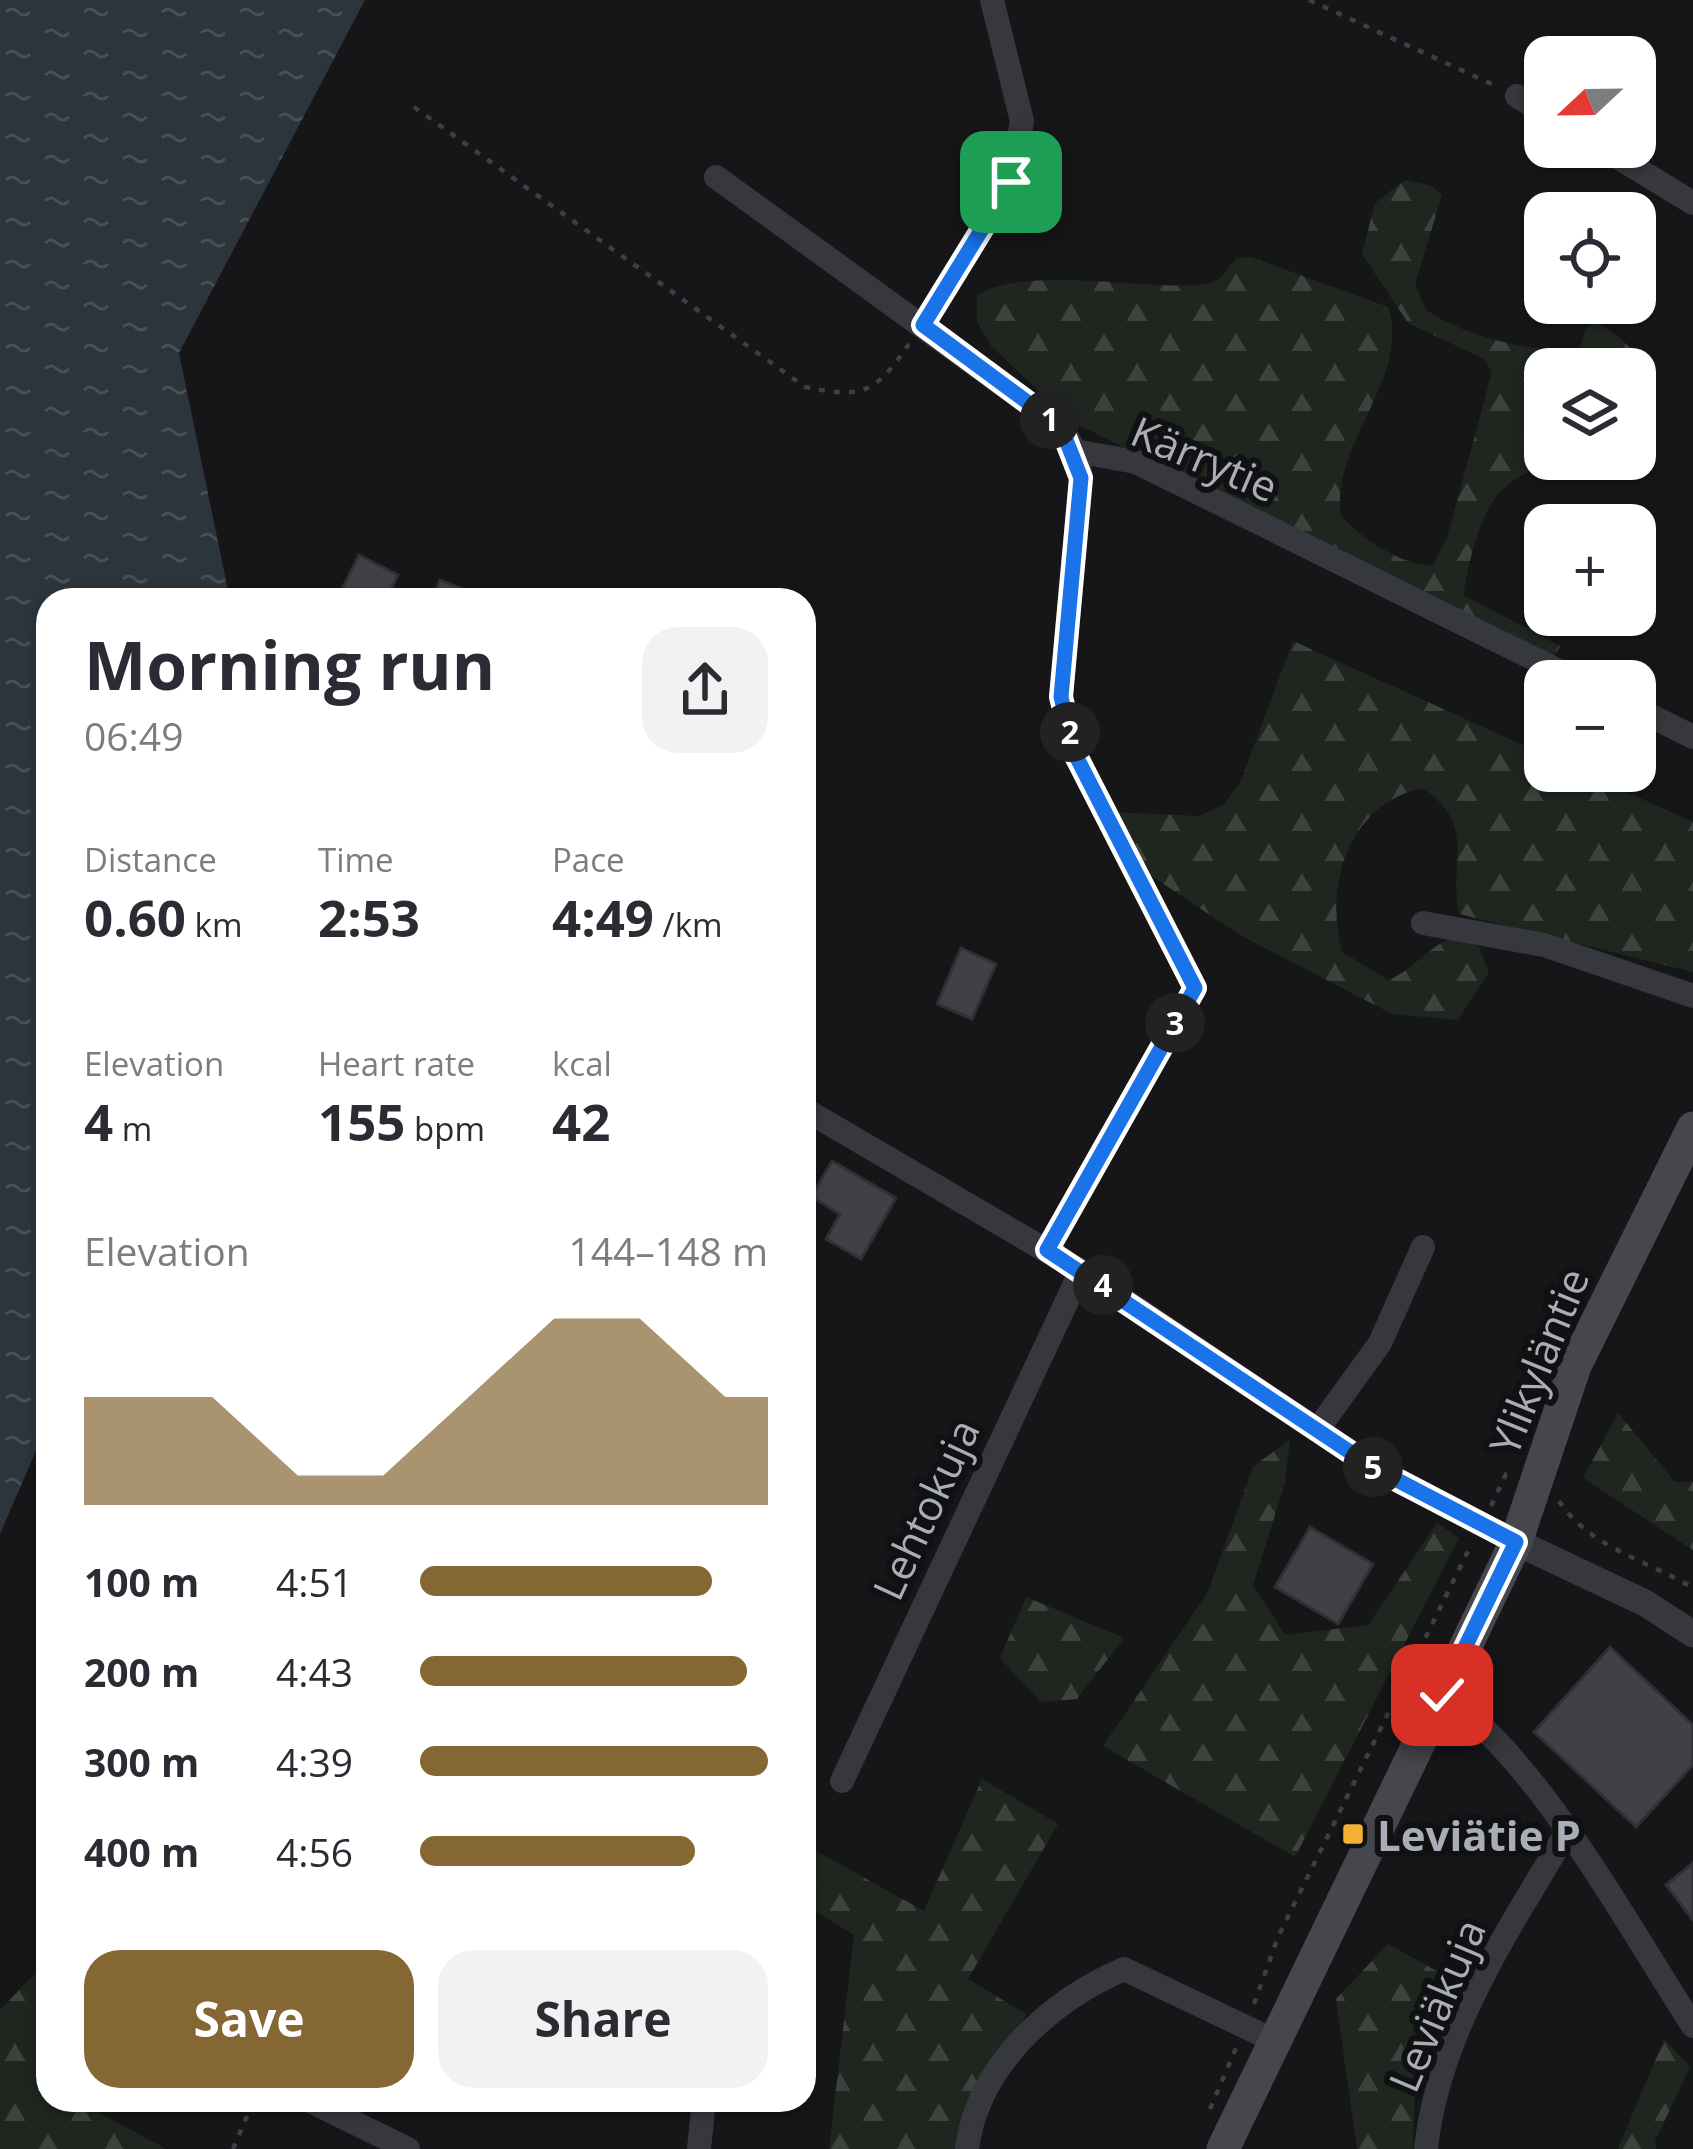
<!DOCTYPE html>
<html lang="en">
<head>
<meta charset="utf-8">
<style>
  :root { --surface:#fff; --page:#f2f2f3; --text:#2b2b33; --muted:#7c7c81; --accent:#856733 }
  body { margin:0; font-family:"Open Sans",sans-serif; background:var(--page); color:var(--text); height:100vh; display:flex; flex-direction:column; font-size:45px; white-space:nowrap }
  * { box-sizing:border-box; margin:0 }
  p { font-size:39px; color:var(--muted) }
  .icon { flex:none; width:66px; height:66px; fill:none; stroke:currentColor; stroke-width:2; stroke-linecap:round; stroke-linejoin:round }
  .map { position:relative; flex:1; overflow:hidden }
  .panel { position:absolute; left:36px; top:588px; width:780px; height:1524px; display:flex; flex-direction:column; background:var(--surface); border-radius:36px; box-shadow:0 3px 9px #0004 }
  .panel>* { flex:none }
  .needle { width:78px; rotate:248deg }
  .tools { position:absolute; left:1524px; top:36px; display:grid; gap:24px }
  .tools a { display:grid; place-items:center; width:132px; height:132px; border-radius:24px; background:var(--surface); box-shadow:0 3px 9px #0004; font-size:60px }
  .pin { position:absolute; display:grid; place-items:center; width:102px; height:102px; color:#fff; margin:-51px; border-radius:24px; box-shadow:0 6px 18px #0006 }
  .km { position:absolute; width:60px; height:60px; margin:-30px; border-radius:50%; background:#222; color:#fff; font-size:33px; line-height:60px; text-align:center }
  .round { display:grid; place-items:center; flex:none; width:126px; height:126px; border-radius:36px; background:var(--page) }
  .headline { display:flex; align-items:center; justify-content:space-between; height:204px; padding:0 48px }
  h1 { font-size:66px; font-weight:700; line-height:90px }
  .stats { display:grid; grid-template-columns:repeat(3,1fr); gap:18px; height:204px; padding:12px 48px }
  .stats div { display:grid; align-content:center }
  .stats b { font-size:51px; font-weight:700 }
  .stats small { font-size:33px; font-weight:400 }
  .stats p { font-size:33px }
  .chart { height:336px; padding:24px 48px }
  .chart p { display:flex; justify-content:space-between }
  .chart svg { width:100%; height:216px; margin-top:12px; fill:var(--accent); opacity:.7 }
  .button { display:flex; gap:24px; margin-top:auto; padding:24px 48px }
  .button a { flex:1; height:138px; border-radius:36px; background:var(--accent); color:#fff; font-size:48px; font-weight:700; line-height:138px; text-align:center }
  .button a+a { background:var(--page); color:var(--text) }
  ul { padding:0 48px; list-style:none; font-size:39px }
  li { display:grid; grid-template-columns:192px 144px 1fr; align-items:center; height:90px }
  li i { height:30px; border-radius:15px; background:var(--accent) }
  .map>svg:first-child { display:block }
  .forest { fill:url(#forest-firs) }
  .water { fill:url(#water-ripples) }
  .building { fill:#404145; stroke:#303034; stroke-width:3 }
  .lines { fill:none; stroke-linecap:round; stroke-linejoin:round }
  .path { stroke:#3d3f44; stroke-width:4.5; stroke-dasharray:6 9; stroke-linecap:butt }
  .minor { stroke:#37383d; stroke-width:24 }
  .tertiary { stroke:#37383d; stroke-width:27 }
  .secondary { stroke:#45474d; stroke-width:33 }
  .route-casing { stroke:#fff; stroke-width:24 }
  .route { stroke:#1a73e8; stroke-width:15 }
  .poi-dot { fill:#f2b134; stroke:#111113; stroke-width:4.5 }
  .labels { text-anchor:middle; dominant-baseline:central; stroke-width:12; stroke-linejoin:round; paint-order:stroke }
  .street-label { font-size:42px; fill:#a8adb8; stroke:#111113 }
  .poi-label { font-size:42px; font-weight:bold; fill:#a8adb8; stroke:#111113; text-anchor:start }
</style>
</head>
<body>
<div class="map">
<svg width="1693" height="2149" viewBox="0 0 1693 2149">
  <defs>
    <pattern id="forest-firs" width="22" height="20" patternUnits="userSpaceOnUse" patternTransform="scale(3)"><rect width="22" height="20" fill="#1e261f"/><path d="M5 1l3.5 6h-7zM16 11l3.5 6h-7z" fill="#3c433d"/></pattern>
    <pattern id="water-ripples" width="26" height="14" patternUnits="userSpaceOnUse" patternTransform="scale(3)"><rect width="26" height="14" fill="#2c353c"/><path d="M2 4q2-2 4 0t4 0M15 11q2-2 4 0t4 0" fill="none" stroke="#485056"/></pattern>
  </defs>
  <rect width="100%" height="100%" fill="#161618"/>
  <!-- forest -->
  <g class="forest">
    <path d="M1405,180l27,6 10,9 -27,89 11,26c42,28 103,41 153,41l7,-24 12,-4c49,29 65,64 37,115v-69h-90v90h72c-22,10 -41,6 -65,8 -67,7 -78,72 -89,128l97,51 -7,14 -482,-239 -80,-75 -14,-24v-27c55,-35 212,5 242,-16 7,-5 11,-15 18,-21l14,-1 137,50c24,69 -59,139 -47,208 20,24 61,51 92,50l14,-27 45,-166 -8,-13 -76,-36 -46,-69 13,-51z"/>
    <path d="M1293,641l252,114v16h35l113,51v150l-234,-58c-11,-55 19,-87 -36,-126 -74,15 -99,97 -81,164l47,28c27,-12 37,-33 66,-43l24,10 10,25 -31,48 -66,-6 -152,-79 -108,-72 -19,-51 85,4 25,-11 17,-22z"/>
    <polygon points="1618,1413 1675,1482 1693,1482 1693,1550 1583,1478"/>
    <polygon points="1290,1439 1285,1483 1253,1585 1285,1635 1368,1625 1437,1523 1459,1538 1295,1857 1103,1746 1208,1592 1253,1467"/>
    <polygon points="1026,1597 1124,1638 1077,1699 1041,1702 1000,1658"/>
    <polygon points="982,1779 1058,1824 968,1979 1026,2014 968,2149 829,2149 854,1935 804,1904 804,1844 924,1911"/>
    <polygon points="1388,1944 1460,1984 1416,2054 1413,2149 1357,2149 1336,1999"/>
    <polygon points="48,1960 48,2100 91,2100 89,2107 166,2149 0,2149 0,2010"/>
    <polygon points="1664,2039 1690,2067 1655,2141 1656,2149 1618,2149"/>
  </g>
  <!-- water -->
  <polygon class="water" points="0,0 365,0 179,353 230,600 48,600 48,1423 0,1534"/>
  <!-- building -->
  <g class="building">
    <polygon points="359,555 398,575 386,600 354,600 343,587"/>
    <polygon points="440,580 487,599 487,600 432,600"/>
    <polygon points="961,948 996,964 972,1019 937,1004"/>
    <polygon points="832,1161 896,1198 861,1259 826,1239 840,1214 811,1197"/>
    <polygon points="1310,1527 1373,1564 1338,1624 1275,1587"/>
    <polygon points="1610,1647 1693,1725 1693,1765 1636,1827 1534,1732"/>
    <polygon points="1693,1863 1693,1920 1666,1885"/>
  </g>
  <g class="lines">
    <!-- path -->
    <g class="path">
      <polyline points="1309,0 1496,86"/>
      <path d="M414,107l391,280c59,12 70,6 104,-43"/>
      <path d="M1559,1501c31,47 88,59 134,87"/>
      <polyline points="1491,1506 1506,1474 1514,1473"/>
      <polyline points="1254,2004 1278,1937 1472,1543"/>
      <polyline points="1210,2109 1236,2048"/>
      <polyline points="233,2149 254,2100"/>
    </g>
    <!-- minor -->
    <g class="minor">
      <polyline points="1517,96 1545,113"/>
      <polyline points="1601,147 1693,203"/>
      <polyline points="716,177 1061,427 1075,451 1136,462 1579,681"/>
      <polyline points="923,325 1011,182 1022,121 992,0"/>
      <polyline points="1635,708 1693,737"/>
      <polyline points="1423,923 1544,945 1693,996"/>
      <polyline points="804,1109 1081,1271 1374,1468 1516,1542"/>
      <polyline points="1047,1250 1195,988 1075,754 1061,696 1081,477 1075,451"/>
      <polyline points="1318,1429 1380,1343 1423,1247"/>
      <path d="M1442,1695c94,59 188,235 251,331"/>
      <polyline points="842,1781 1081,1271"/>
      <polyline points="308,2100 408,2149"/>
      <polyline points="699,2149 704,2100"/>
      <path d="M967,2149c10,-83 83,-148 157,-180l149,71"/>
      <path d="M1426,2149c12,-116 82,-218 140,-316"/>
    </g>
    <!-- tertiary -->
    <polyline class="tertiary" points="1516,1542 1645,1603 1693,1634"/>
    <!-- secondary -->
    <polyline class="secondary" points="1223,2149 1516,1542 1575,1366 1693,1128"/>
  </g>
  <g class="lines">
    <defs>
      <polyline id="route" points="1011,182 923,325 1061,427 1081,478 1061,697 1075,754 1195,988 1047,1250 1374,1468 1516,1542 1442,1695"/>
    </defs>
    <!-- route casing -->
    <use href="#route" class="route-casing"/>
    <!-- route -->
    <use href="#route" class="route"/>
  </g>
  <!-- markers -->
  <rect class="poi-dot" x="1341" y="1822" width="24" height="24" rx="6"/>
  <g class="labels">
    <!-- street labels -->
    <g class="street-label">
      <text transform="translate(1205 458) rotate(23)">Kärrytie</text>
      <text transform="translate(1538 1361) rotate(-68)">Ylikyläntie</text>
      <text transform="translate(925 1509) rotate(-65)">Lehtokuja</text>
      <text transform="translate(1436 2005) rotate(-67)">Leviäkuja</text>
    </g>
    <!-- poi labels -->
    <g class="poi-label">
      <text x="1377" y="1834">Leviätie P</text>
    </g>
  </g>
</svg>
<div class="tools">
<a><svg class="needle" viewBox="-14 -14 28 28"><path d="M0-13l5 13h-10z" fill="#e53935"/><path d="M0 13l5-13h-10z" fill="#7c7c81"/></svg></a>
<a><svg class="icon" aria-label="locate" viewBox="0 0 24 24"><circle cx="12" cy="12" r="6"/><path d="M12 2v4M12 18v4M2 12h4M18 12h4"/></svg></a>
<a><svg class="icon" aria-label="layers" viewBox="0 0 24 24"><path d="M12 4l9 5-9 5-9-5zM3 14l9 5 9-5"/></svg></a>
<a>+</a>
<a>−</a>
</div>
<div class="pin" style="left:1011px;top:182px;background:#1e9e55"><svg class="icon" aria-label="arrive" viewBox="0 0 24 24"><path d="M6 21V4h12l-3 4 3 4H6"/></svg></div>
<div class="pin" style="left:1442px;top:1695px;background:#d93025"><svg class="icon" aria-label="check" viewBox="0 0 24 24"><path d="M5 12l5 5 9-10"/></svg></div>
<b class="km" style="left:1050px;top:419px">1</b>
<b class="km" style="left:1070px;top:732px">2</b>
<b class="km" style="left:1175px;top:1023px">3</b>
<b class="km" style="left:1103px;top:1285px">4</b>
<b class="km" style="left:1373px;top:1467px">5</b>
<section class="panel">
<div class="headline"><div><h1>Morning run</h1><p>06:49</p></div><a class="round"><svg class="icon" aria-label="share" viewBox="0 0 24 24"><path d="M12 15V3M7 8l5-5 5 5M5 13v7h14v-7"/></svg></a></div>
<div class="stats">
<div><p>Distance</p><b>0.60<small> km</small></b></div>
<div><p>Time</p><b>2:53</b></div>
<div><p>Pace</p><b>4:49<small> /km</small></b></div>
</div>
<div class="stats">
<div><p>Elevation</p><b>4<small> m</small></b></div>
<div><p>Heart rate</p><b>155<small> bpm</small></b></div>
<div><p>kcal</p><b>42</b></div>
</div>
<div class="chart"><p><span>Elevation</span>144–148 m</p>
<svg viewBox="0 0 160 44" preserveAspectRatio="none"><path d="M0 44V22L10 22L20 22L30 22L40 30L50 38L60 38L70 38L80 30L90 22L100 14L110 6L120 6L130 6L140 14L150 22L160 22V44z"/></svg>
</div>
<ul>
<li><b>100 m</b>4:51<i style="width:84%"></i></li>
<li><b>200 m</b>4:43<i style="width:94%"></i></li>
<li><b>300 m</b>4:39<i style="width:100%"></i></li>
<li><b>400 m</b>4:56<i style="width:79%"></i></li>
</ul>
<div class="button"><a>Save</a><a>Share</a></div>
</section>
</div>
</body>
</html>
